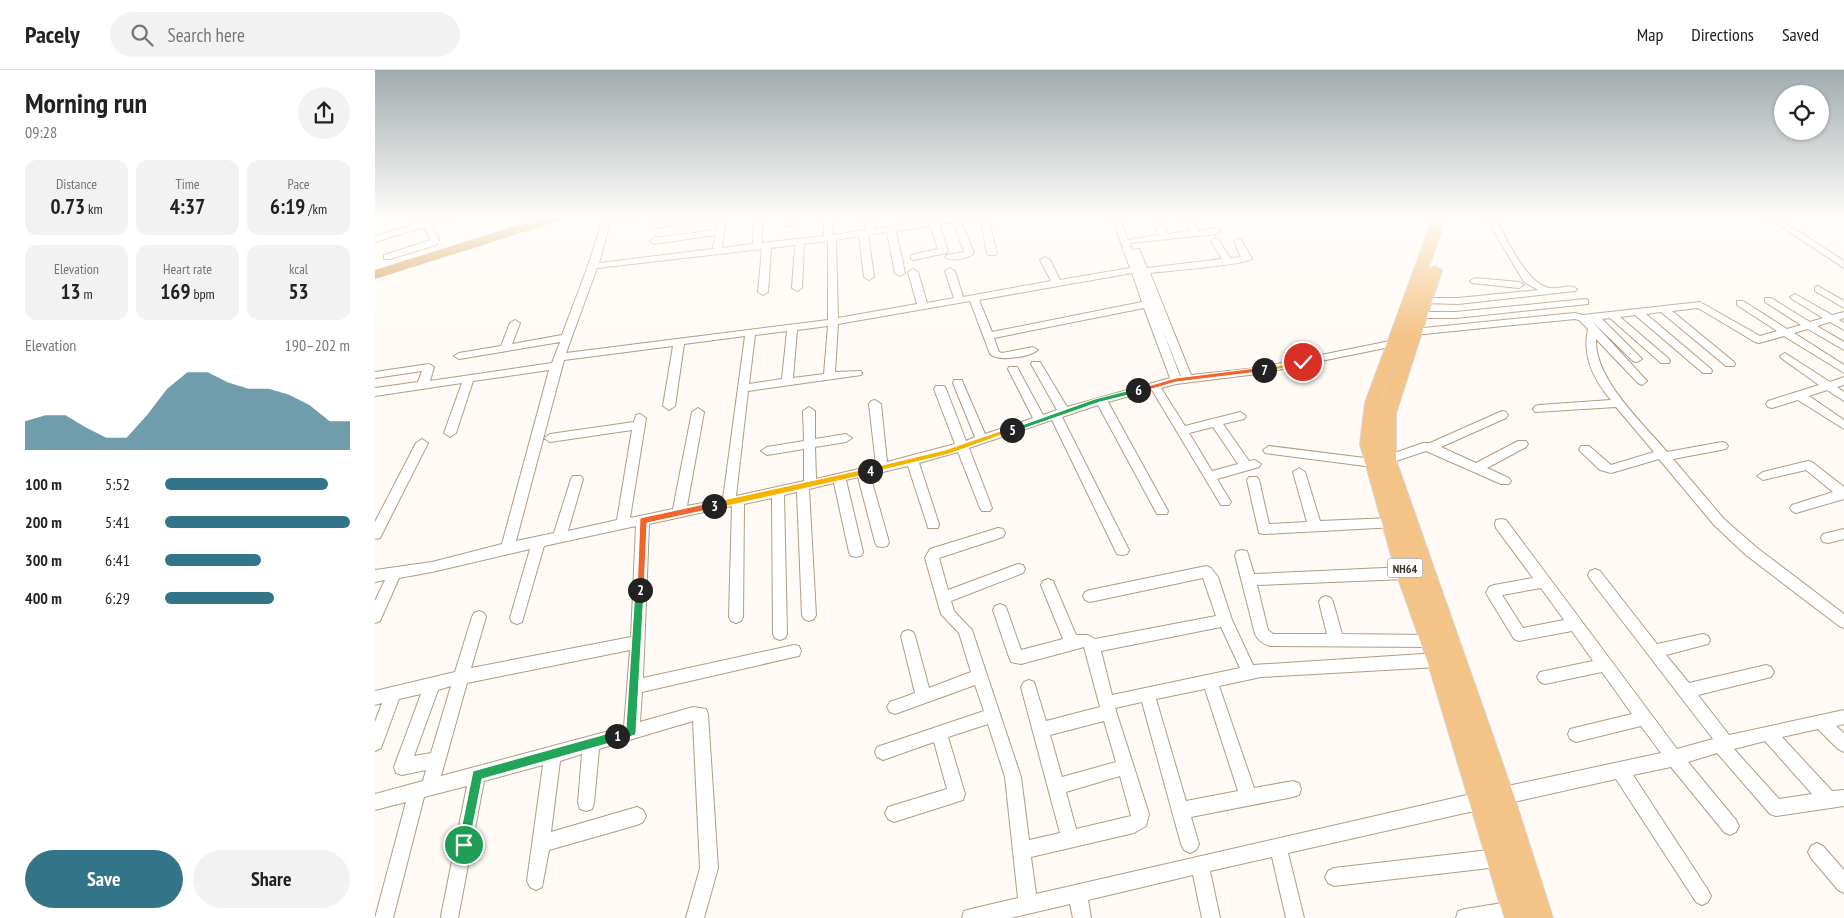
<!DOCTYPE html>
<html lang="en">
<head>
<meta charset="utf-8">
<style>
  :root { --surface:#fff; --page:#f2f2f2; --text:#222; --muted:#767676; --line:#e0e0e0; --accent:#347488 }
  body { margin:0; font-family:"PT Sans Narrow",sans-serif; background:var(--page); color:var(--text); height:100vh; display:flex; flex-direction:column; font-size:19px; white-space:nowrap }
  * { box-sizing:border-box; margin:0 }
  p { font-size:16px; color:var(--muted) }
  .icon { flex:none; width:28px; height:28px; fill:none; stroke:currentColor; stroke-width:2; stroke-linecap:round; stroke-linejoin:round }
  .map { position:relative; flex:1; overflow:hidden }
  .details { display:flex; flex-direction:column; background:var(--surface); width:375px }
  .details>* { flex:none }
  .fabs { position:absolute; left:1399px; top:15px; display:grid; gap:10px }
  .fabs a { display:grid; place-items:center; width:55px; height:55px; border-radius:50%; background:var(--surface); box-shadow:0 1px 4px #0004; font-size:25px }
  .pin { position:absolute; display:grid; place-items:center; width:42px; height:42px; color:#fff; margin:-21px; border:2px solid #fff; border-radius:50%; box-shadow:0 1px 5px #0007 }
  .km { position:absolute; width:25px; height:25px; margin:-12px; border-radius:50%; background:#222; color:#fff; font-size:14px; line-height:25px; text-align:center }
  .round { display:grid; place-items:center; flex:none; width:52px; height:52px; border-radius:26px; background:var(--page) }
  .overview { display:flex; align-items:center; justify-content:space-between; height:85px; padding:0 25px }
  h1 { font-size:28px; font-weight:600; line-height:38px }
  .figures { display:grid; grid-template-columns:repeat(3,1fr); gap:8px; height:85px; padding:5px 25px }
  .figures div { display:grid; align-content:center; border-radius:12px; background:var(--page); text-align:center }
  .figures b { font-size:21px; font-weight:600 }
  .figures small { font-size:14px; font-weight:400 }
  .figures p { font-size:14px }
  .chart { height:140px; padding:10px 25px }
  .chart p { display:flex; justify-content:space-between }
  .chart svg { width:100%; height:90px; margin-top:5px; fill:var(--accent); opacity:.7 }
  .action { display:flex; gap:10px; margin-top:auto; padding:10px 25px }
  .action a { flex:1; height:58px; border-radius:30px; background:var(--accent); color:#fff; font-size:20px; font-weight:600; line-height:58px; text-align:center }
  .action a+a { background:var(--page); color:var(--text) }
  ul { padding:0 25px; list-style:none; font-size:16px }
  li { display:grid; grid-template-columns:80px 60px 1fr; align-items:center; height:38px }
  li i { height:12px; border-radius:6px; background:var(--accent) }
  header { display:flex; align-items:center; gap:30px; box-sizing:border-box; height:70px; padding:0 25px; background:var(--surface); border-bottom:1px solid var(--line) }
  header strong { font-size:24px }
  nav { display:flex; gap:28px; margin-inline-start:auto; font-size:18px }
  .search { width:350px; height:45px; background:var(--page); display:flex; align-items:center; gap:12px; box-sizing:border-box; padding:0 18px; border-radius:28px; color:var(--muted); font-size:19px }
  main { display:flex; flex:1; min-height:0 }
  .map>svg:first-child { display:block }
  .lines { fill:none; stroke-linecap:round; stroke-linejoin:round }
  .river { fill:#d69e57; fill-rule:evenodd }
  .minor-casing { stroke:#b19c83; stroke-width:2 }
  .highway-casing { stroke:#d8d6d4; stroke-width:2 }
  .minor { fill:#fff; fill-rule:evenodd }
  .highway { fill:#f4c387; fill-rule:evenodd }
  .split-1 { fill:#22a559; stroke:#fff }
  .split-2 { fill:#22a559; stroke:#fff }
  .split-3 { fill:#f0652b; stroke:#fff }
  .split-4 { fill:#f5b400; stroke:#fff }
  .split-5 { fill:#f5b400; stroke:#fff }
  .split-6 { fill:#22a559; stroke:#fff }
  .split-7 { fill:#f0652b; stroke:#fff }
  .split-8 { fill:#f5b400; stroke:#fff }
  .labels { text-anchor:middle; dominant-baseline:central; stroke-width:4; stroke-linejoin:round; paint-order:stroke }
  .shield { fill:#fff; stroke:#756f68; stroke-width:1 }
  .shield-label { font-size:12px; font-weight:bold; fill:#3a3127 }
</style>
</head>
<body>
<header>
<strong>Pacely</strong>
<div class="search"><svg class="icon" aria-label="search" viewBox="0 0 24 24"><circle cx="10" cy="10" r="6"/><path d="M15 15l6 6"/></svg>Search here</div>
<nav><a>Map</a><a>Directions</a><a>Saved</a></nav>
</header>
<main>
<section class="details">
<div class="overview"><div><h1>Morning run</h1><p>09:28</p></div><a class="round"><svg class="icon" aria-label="share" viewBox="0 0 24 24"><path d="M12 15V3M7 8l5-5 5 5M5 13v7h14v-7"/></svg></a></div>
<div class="figures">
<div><p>Distance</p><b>0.73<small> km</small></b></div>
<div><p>Time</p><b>4:37</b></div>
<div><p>Pace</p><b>6:19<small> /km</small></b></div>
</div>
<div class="figures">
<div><p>Elevation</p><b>13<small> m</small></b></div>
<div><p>Heart rate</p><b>169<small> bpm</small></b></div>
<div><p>kcal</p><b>53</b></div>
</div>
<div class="chart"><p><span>Elevation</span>190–202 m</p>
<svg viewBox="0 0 160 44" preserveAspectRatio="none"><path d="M0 44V30L10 27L20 27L30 33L40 38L50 38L60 27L70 14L80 6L90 6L100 11L110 14L120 14L130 17L140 22L150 30L160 30V44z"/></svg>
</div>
<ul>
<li><b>100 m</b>5:52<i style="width:88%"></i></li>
<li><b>200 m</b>5:41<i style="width:100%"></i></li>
<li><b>300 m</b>6:41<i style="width:52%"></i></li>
<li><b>400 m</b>6:29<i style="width:59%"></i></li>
</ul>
<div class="action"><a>Save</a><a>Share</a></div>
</section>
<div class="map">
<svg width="1469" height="848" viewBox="0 0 1469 848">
  <rect width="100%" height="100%" fill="#fffaf5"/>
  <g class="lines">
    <!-- river -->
    <polygon class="river" points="165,148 185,148 184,151 0,209 0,200"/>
    <defs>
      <g id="minor">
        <polygon points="61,148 76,148 57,155 64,170 61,175 15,189 9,189 9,185 56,170 49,157 0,172 0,166"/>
        <path d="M228,148h33l-26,5 -11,40 114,-14 2,-14 -61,9 -4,-3 4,-3 62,-8 2,-12h8l-4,30 31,-4 1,-26h8v25l62,-7v-18h8l1,17 33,-5 -2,-12h8l3,11 69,-11h24l-7,3 13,32c-7,6 -22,9 -29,4l2,-2 17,-3 -11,-30 -14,2 9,27 -2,2 -32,7 -3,-1v-4l27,-6 -8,-23 -34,5 9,42 -5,3 -5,-3 -8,-41 -19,3 6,42 -5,3 -5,-3 -5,-41 -23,4 2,78 79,-14 -9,-32 5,-3 5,3 9,31 27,-5 -9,-27 5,-3 5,3 8,26 88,-16 -11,-21 5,-3 5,3 10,20 70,-12 -18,-50h8l8,22 31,-5 -5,-10 4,-3 3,1 7,11 22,-3 -8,-13h9l7,13 18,-3 4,3 -4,3 -86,9 2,7 7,-1 8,19 75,-9 -11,-18 4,-3 3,1 12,19 11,-1 -7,-16 4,-3 4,3 10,18c-8,6 -86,12 -102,14l41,102 66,-7 138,-28 5,3 -5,3 -138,28 -81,10 -15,4 24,38 55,-14 6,4 -2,3 -21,5 26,37 6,-1 6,4 -2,3 -42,12 14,23 -2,3h-8l-69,-115 -44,12 60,109 -1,3h-10l-59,-109 -36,12 67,133 -2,4 -5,1 -5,-1 -2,-4 -63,-130 -83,28 23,60 -2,3h-8l-2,-3 -22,-56 -39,11 20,61 -1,4h-10l-1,-4 -19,-58 -38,9 19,67 -2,4 -5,1 -5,-1 -2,-4 -17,-65 -12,3 17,72 -2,4 -5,1 -5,-1 -2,-4 -15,-69 -25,6 7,126 -2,4 -5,2 -5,-2 -2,-4 -5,-123 -13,3 3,139 -2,4 -5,2 -5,-2 -2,-4 -1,-136 -28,6 -1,113 -2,4 -5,2 -5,-2 -2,-4 3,-111 -83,18 -6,154 151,-33 5,1 2,5 -2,5 -5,1 -152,35 -2,30 53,-15 13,2 2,5 10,154 -14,50h-18l14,-50 -7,-147 -94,28 -5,54 -2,6 -6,2 -6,-2 -2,-6 4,-49 -22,7 -9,71 86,-25 6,3 3,6 -3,6 -6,3 -88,25 -7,37 -6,3 -6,-3 -3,-6 16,-116 -59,16 -26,137h-16l-1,-2 26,-130 -43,11 -31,121h-18l31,-116 -31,8v-16l48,-13 3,-11 -24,5 -6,-2 -2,-6 27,-73 -22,5 -18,49 -6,3v-29l7,-19 -7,2v-14l80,-19 17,-55 2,-4 5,-2 5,2 2,4 -15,51 160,-31 5,-111 -92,20 -22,76 -5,2 -5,-2 -2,-4 20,-69 -98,23 -33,6 -19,43 -5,2v-22l10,-21 -10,2v-12l57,-8 70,-18 47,-174 -76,11 -17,52 -6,4 -6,-4 18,-50 -87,13v-8l43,-6 4,-11 -47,7v-6l54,-8 5,3 -4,14 122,-18 8,-21 -101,17 -5,-3 5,-3 42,-7 9,-23 5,-3 5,3 -8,21 50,-9 26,-69zM453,171v79l-262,33 31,-85 165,-19 -4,43 5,3 5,-3 3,-44 24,-3 -3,43 5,3 5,-3 2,-44zM757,203l10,29 -150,30 -13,-32zM595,231l20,53c8,8 40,3 48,-4l-5,-3 -31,6 -3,-1 -5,-14 150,-30 26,70 -103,29 -27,-45h-8l-1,2 26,46 -14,5 -26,-48h-8l-1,2 25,49 -48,16 -22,-51 -1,-3h-8l-1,3 22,54 -9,4 -20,-52 -2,-3h-8l-2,3 21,55 -68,18 -6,-58 -6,-4 -4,1 -2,3 7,61 -60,14 -1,-32 31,-5 6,-4 -6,-4 -31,5v-28l-6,-4 -6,4 1,30 -37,6 -6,4 6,4 37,-6v32l-68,15 12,-105 113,-16 1,-2 -1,-2 -26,1 3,-48zM453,256l-4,48 -31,4 4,-48zM786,256l20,50h-1zM412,261l-5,48 -33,5 6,-49zM370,266l-22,163 -36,7 17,-94 -6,-4 -6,4 -19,97 -43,9 16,-100 -6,-4 -4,1 -2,7 -84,12 -6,4 6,4 82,-12 -15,90 -49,11 15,-52 -2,-3h-8l-2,3 -17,54 -38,8 48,-181 109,-14 -10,60 6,4 6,-4 9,-62zM838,357l25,37 -26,7 -23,-38zM255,580l-6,77 -183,49 26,-93zM76,616l-20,67 -17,3 24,-66z"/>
        <polygon points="310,148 336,148 281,158 277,155 281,152"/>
        <polygon points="410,148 418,148 417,156 411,156"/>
        <polygon points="605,148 613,148 622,183 620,185 614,185 612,183"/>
        <path d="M1111,148h9c11,20 32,67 55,70 9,2 19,-5 27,1l-2,2 -117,13 -35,-1v-4l3,-1h32l80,-8 -14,-8z"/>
        <polygon points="1393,148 1403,148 1469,191 1469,198"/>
        <polygon points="1100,208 1144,212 1149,215 1144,218 1097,213 1095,211"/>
        <polygon points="1443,216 1469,231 1469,238 1440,221 1440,217"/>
        <path d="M1420,224l37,21 12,-3v6l-5,2 5,3v7l-14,-8 -13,4 27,16v8l-36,-21 -14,4 50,32v8l-60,-37 -25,7 -4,-1 -57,-34 -26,3 62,51 1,2 -1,2h-8l-65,-54 -15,2 65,55 1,2 -1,2h-8l-68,-58 -15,2 49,42 1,2 -1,2h-8l-51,-45 -8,1 40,40 -5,3 -4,-1 -42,-41 56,61 -5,4 -4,-2 -42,-44c-2,40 47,84 71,113l55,-10 4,1 2,3 -2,3 -53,10 51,60 32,28 88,67v14l-5,-2 -93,-71 -32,-30 -55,-66 -48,14 -11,-3 -19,-18 -2,-3 2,-3h8l22,19 43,-13 -38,-45 -81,5 -2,-3 2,-3 4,-1 72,-5c-18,-21 -29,-44 -23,-71l-9,-9 -4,-1 -161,16 -5,-3 5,-3 161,-16 8,2 117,-13 60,34 17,-5 -40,-26v-4h6l44,28 14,-4 -36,-23v-4h6l39,24 13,-4 -31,-19 -2,-2z"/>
        <polygon points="1210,229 1213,230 1213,234 1081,248 1046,248 1041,245 1046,242 1081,242"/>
        <polygon points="1410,283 1455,312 1469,307 1469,315 1462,317 1469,322 1469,331 1452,320 1434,326 1469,350 1469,359 1423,330 1397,338 1393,337 1391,334 1393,331 1444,315 1406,288 1405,286"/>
        <polygon points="1127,341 1131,342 1133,345 1131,348 1066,377 1101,393 1143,371 1151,371 1153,374 1151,377 1112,398 1134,408 1136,411 1134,414 1126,414 1051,381 1012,394 1006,390 1008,387 1048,373 1055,373"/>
        <polygon points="47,369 53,373 5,468 0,469 0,452 41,373"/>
        <polygon points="894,376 998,389 1004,393 998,397 890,383 888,380"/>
        <polygon points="1433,391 1437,392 1469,417 1469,429 1421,443 1417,441 1415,438 1417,435 1458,422 1431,400 1388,410 1382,406 1388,402"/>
        <polygon points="924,398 930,402 945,451 1016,448 1021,449 1022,453 1021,457 889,464 884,463 872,410 874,407 882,407 884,410 894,454 932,452 918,402"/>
        <path d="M1126,449l5,1 171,229 36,-10 -123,-160 -2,-4 2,-4 5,-2 5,2 57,73 46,-10 5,2 2,4 -2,4 -42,11 23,28 77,-18 5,2 3,5 -3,5 -73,18 31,40 115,-25v14l-8,2 8,7v19l-6,-3 -20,-20 -36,8 50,54 12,-1v16l-68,10 -6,-2 -53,-61 -29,9 48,58 3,6 -3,6 -6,3 -6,-3 -53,-65 -38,8 75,115 3,6 -3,6 -6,3 -6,-3 -80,-123 -328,74 16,65h-18l-14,-61 -62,14 10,47h-18l-9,-43 -105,25 3,18h-18l-3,-14 -59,14h-49l2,-7 7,-2 47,-11 -13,-121 -17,-53 -40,13 17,57 -2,6 -69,22 -6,-3 -3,-6 3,-6 59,-18 -13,-47 -51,18 -6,-3 -2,-5 2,-5 107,-36 -9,-26 -80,29 -5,-2 -3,-5 3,-5 25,-9 -14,-57 2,-4 5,-2 5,2 2,4 14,52 42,-16 -12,-39 -18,-19 -16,-56 5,-9 68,-21 5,1 2,4 -2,4 -64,21 9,32 70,-26 5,1 2,4 -2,4 -72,28 3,10 18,19 49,147 8,63 31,-7 -39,-146 3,-5 5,-2 5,2 12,39 54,-14 -16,-60 -63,17 -10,-2 -2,-5 -16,-47 2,-4 5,-2 5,2 2,4 14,40 42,-11 -22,-54 2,-4 5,-2 5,2 23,54h12l7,4 121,-23 -13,-38 -113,24 -5,-2 -2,-4 2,-4 5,-2 116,-24 5,2 7,9 14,43 21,45 185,-12 5,2 2,5 -2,5 -5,2 -177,10 -42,9 35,102 39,-7 6,2 2,6 -2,6 -6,2 -102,20 8,27 -3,6 -6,3 -6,-3 -3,-6 -39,-142 -27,6 34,106 -3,12 -12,7 -103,24 5,37 444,-102 181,-39 -20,-27 -65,16 -6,-3 -2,-5 2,-5 62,-15 -30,-42 -57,12 -5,-2 -3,-5 3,-5 53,-11 -21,-30 -53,10 -5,-2 -28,-46 3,-6 5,-2 39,-7 -37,-50 -1,-4 1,-4zM1166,518l23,32 -41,8 -21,-33zM846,557l19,41 -128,27 -11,-44zM830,619l33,102 -52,10 -30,-102zM729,651l12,41 -54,15 -12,-42zM1390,671l47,53 -33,5 -45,-50zM745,706l11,40 -55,13 -10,-37z"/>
        <polygon points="1469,459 1469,469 1453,473 1448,472 1446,468 1448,464"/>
        <path d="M867,480l5,1 7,23 152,-7 5,2 2,4 -2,4 -5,2 -149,6 11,45 5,4h54l-8,-32 2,-4 5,-2 5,2 2,4 9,32 89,1 5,2 2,4 -2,4 -5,2 -161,-1c-7,-2 -12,-6 -15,-12l-20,-79 2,-4z"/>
        <polygon points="1442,773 1448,776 1469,800 1469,823 1463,820 1436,788 1433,782 1436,776"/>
        <polygon points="1123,779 1129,782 1132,788 1129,794 1123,797 959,816 953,813 950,807 953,801 959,798"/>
        <polygon points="1140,831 1147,833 1149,840 1147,847 1143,848 1081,848 1083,841 1090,839"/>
      </g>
      <path id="highway" d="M1058,148h13l-18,52 7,-4 7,4 -46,143v47l118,336 39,122h-49l-77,-258 -31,-87 -36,-129 5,-41zM1042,231l-36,104v-2z"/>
    </defs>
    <!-- minor casing -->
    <use href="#minor" class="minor-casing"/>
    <!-- highway casing -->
    <use href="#highway" class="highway-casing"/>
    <!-- minor -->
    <use href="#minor" class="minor"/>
    <!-- highway -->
    <use href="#highway" class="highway"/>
  </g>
  <!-- sky -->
  <linearGradient id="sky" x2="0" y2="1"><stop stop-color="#a1abae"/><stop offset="0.55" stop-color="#fffdfa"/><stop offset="1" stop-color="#fffdfa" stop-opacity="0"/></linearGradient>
  <rect width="1469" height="267" fill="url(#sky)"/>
  <!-- split-1 -->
  <polygon class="split-1" points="242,661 248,666 242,671 107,709 94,775 93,779 89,781 85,779 83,775 98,701"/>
  <!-- split-2 -->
  <polygon class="split-2" points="265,517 269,520 261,662 260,665 242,671 239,669 237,666 239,662 251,658 260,520"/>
  <!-- split-3 -->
  <polygon class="split-3" points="339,432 343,436 341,438 272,453 269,520 265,524 262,523 265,448"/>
  <!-- split-4 -->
  <polygon class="split-4" points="495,398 499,401 498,403 339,439 334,436 339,432"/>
  <!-- split-5 -->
  <polygon class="split-5" points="634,358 640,360 574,384 495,403 491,401 495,398 570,380"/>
  <!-- split-6 -->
  <polygon class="split-6" points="763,318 766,319 766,322 725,332 639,362 633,360 720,329"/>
  <!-- split-7 -->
  <polygon class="split-7" points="889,297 893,300 892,301 801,312 763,323 759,320 801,308"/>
  <!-- split-8 -->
  <polygon class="split-8" points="928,290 931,292 930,294 889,302 886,300"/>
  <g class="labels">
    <!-- shield labels -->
    <rect class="shield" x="1012.5" y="488.5" width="35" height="19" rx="4"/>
    <g class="shield-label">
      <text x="1030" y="498">NH64</text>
    </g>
  </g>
</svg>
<div class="fabs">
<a><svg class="icon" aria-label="locate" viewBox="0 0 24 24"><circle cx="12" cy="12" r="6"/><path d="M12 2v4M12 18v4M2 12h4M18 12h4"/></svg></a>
</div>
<div class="pin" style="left:89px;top:775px;background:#1e9e55"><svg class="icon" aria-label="arrive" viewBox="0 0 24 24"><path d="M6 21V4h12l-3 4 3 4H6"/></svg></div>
<div class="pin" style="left:928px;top:292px;background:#d93025"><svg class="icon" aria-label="check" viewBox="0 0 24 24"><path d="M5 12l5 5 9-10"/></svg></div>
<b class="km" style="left:242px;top:666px">1</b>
<b class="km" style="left:265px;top:520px">2</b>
<b class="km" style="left:339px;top:436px">3</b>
<b class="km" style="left:495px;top:401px">4</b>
<b class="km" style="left:637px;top:360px">5</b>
<b class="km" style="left:763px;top:320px">6</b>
<b class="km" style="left:889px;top:300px">7</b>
</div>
</main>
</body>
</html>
